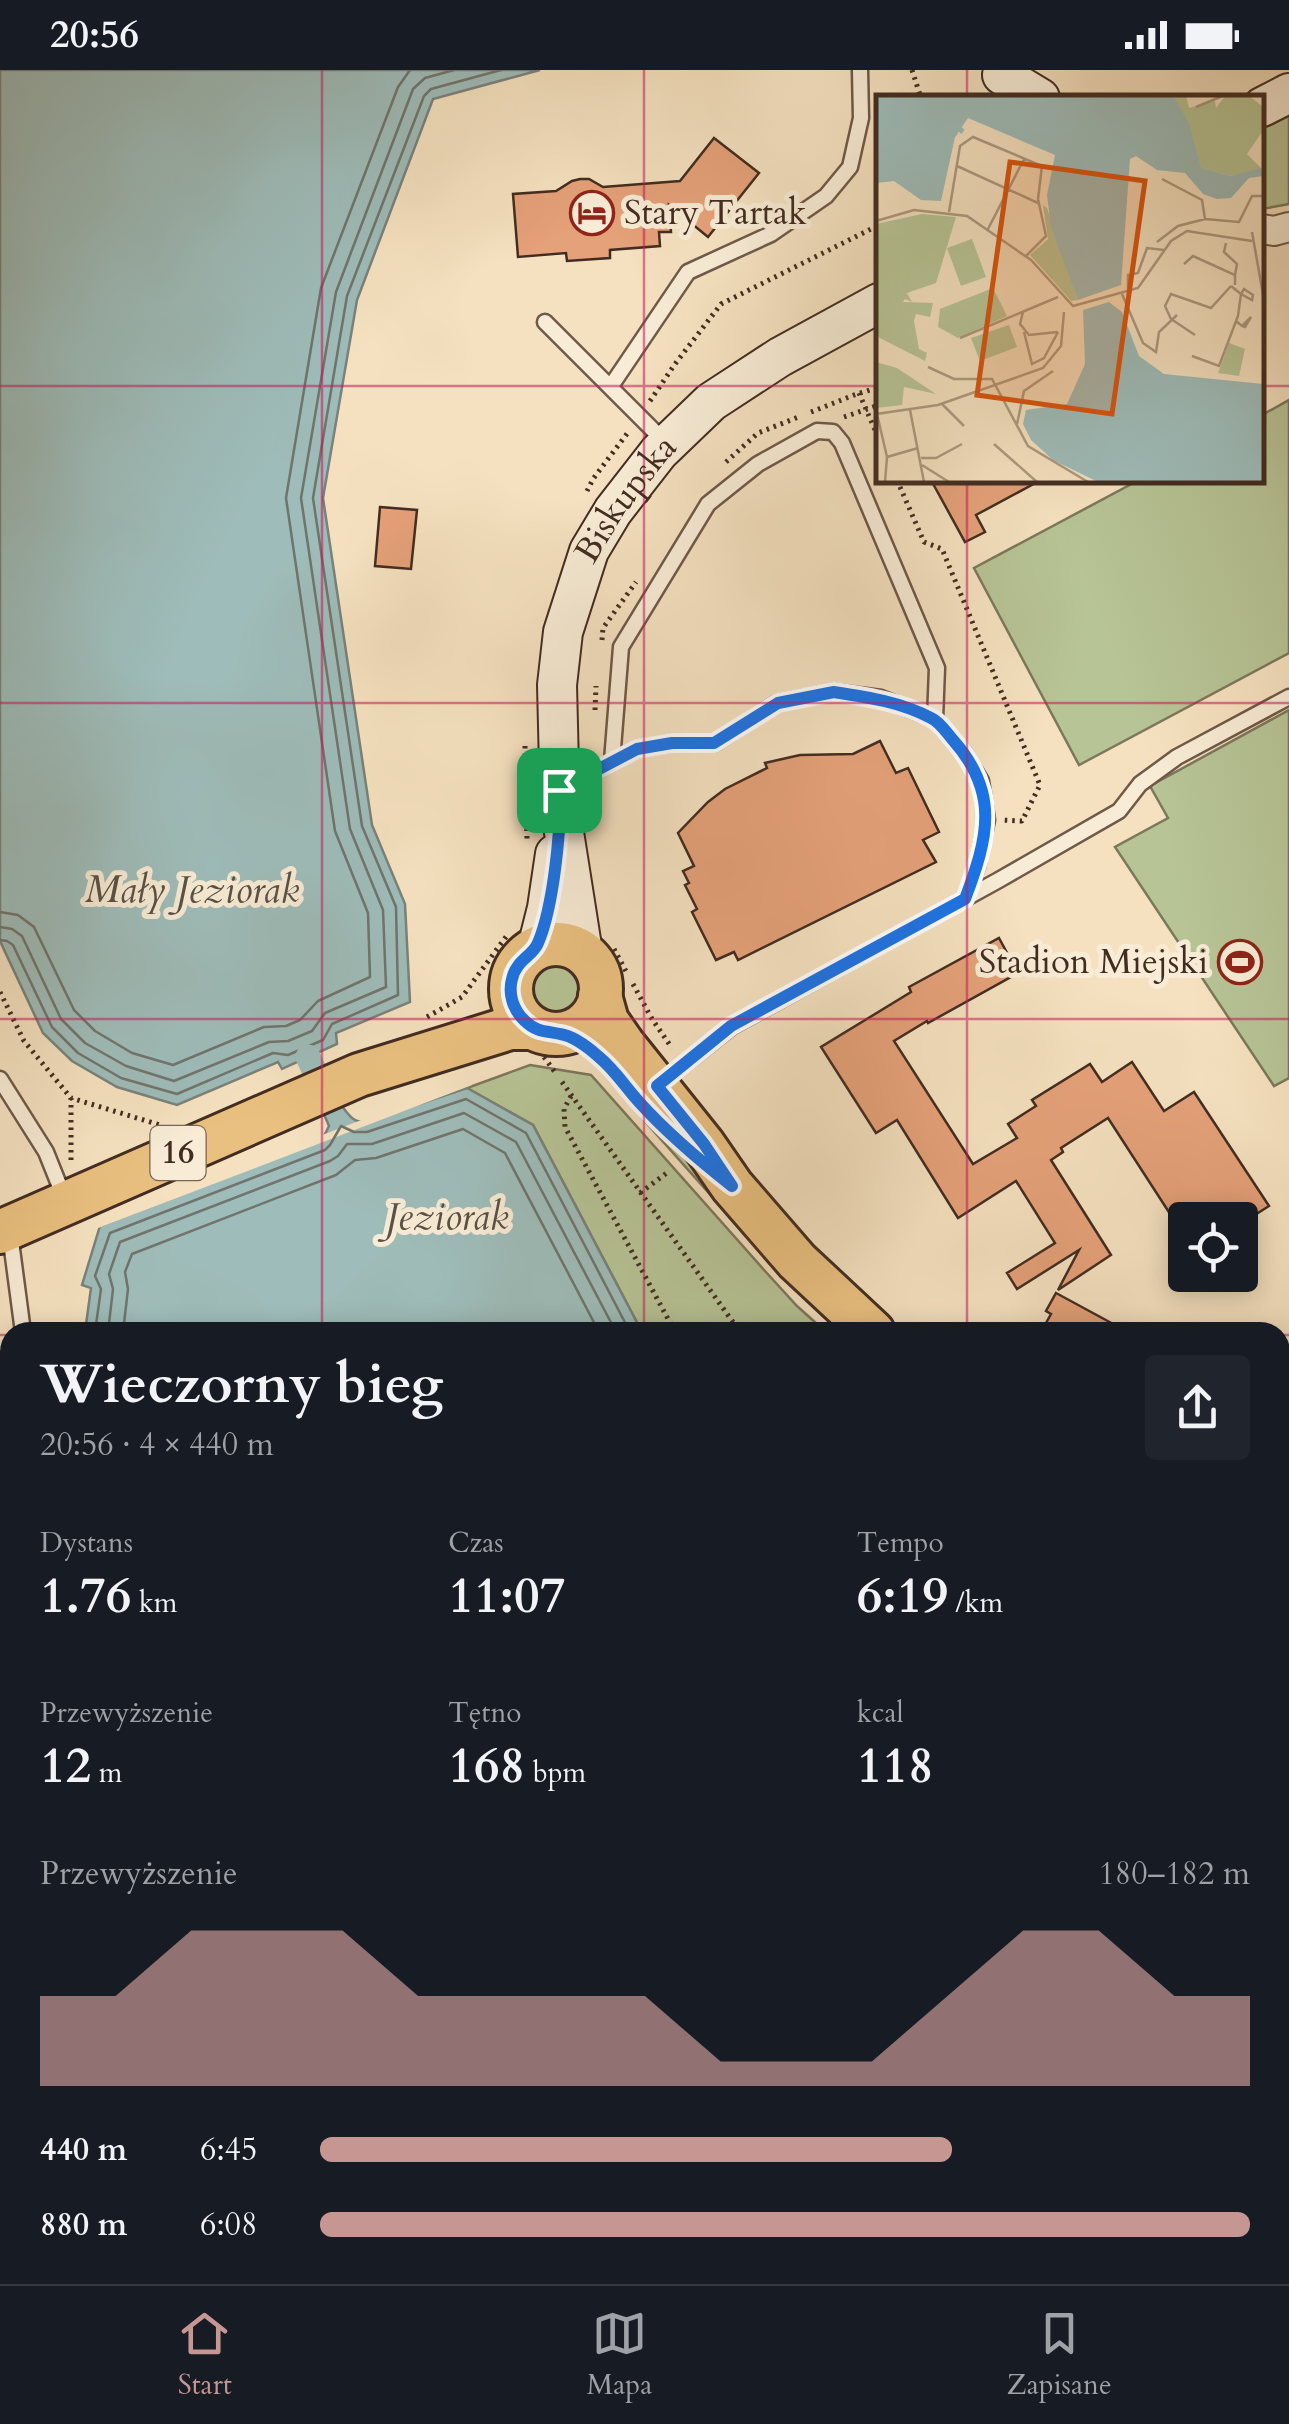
<!DOCTYPE html>
<html lang="pl">
<head>
<meta charset="utf-8">
<style>
  :root { --surface:#171b24; --page:#20242c; --text:#f1f3f6; --muted:#9ea1a6; --line:#363941; --accent:#c59692 }
  body { margin:0; font-family:Cardo,serif; background:var(--page); color:var(--text); height:100vh; display:flex; flex-direction:column; font-size:38px; white-space:nowrap }
  * { box-sizing:border-box; margin:0 }
  p { font-size:32px; color:var(--muted) }
  .icon { flex:none; width:55px; height:55px; fill:none; stroke:currentColor; stroke-width:2; stroke-linecap:round; stroke-linejoin:round }
  .map { position:relative; flex:1; overflow:hidden }
  .side { position:absolute; left:0px; top:1252px; width:1290px; height:962px; display:flex; flex-direction:column; background:var(--surface); border-radius:30px 30px 0 0; box-shadow:0 5px 25px #0003 }
  .side>* { flex:none }
  .controls { position:absolute; left:1168px; top:1132px; display:grid; gap:20px }
  .controls a { display:grid; place-items:center; width:90px; height:90px; border-radius:10px; background:var(--surface); box-shadow:0 5px 25px #0003; font-size:50px }
  .pin { position:absolute; display:grid; place-items:center; width:85px; height:85px; color:#fff; margin:-42px; border-radius:20px; box-shadow:0 5px 15px #0006 }
  .round { display:grid; place-items:center; flex:none; width:105px; height:105px; border-radius:10px; background:var(--page) }
  .overview { display:flex; align-items:center; justify-content:space-between; height:170px; padding:0 40px }
  h1 { font-size:55px; font-weight:700; line-height:75px }
  .metrics { display:grid; grid-template-columns:repeat(3,1fr); gap:15px; height:170px; padding:10px 40px }
  .metrics div { display:grid; align-content:center }
  .metrics b { font-size:50px; font-weight:700 }
  .metrics small { font-size:28px; font-weight:400 }
  .metrics p { font-size:28px }
  .chart { height:280px; padding:20px 40px }
  .chart p { display:flex; justify-content:space-between }
  .chart svg { width:100%; height:180px; margin-top:10px; fill:var(--accent); opacity:.7 }
  ul { padding:0 40px; list-style:none; font-size:32px }
  li { display:grid; grid-template-columns:160px 120px 1fr; align-items:center; height:75px }
  li i { height:25px; border-radius:12px; background:var(--accent) }
  .status { display:flex; justify-content:space-between; align-items:center; height:70px; padding:0 50px; background:var(--surface); direction:ltr }
  .status svg { height:28px; fill:currentColor }
  .tabs { display:flex; justify-content:space-around; align-items:center; height:140px; border-top:2px solid var(--line); background:var(--surface); font-size:28px; color:var(--muted) }
  .tabs a { display:grid; justify-items:center; gap:5px }
  .tabs .current { color:var(--accent) }
  .map>svg:first-child { display:block }
  .green { fill:#b7c496; stroke:#7c785c; stroke-width:2.5 }
  .water { fill:#9ebcb9; stroke:#79827c; stroke-width:2.5 }
  .pier { fill:#f5e1c0 }
  .lines { fill:none; stroke-linecap:round; stroke-linejoin:round }
  .shore { stroke:#70746d; stroke-width:2.5 }
  .canal { stroke:#9ebcb9; stroke-width:25 }
  .building { fill:#e5a179; stroke:#422c21; stroke-width:2.5 }
  .lane-casing { stroke:#6f5949; stroke-width:19 }
  .street-casing { stroke:#6f5949; stroke-width:32 }
  .secondary-casing { stroke:#422c21; stroke-width:42 }
  .primary-casing { stroke:#422c21; stroke-width:48 }
  .path { stroke:#422c21; stroke-width:5; stroke-dasharray:2.5 5; stroke-linecap:butt }
  .lane { stroke:#f8ecd6; stroke-width:14 }
  .street { stroke:#f8ecd6; stroke-width:28 }
  .secondary { stroke:#f8ecd6; stroke-width:38 }
  .primary { stroke:#eac080; stroke-width:42 }
  .route-casing { stroke:#fff; stroke-width:20 }
  .route { stroke:#1a73e8; stroke-width:12 }
  .grid { fill:none; stroke:#c2185b; stroke-width:2.5; stroke-opacity:0.55 }
  .labels { text-anchor:middle; dominant-baseline:central; stroke-width:10; stroke-linejoin:round; paint-order:stroke }
  .shield { fill:#f8ecd6; stroke:#796657; stroke-width:2.5 }
  .shield-label { font-size:32px; font-weight:bold; fill:#422c21 }
  .poi-label { font-size:35px; fill:#422c21; stroke:#f8ecd6; text-anchor:start }
  .street-label { font-size:35px; fill:#422c21; stroke:#f8ecd6 }
  .water-label { font-size:38px; font-style:italic; fill:#595047; stroke:#f8ecd6 }
  .inset-river { fill:none; stroke:#9ebcb9; stroke-width:5 }
  .inset-road { fill:none; stroke:#ad9980; stroke-width:2.5 }
  .view { fill:#d7540e; fill-opacity:0.15; stroke:#d7540e; stroke-width:5 }
  .inset-edge { fill:none; stroke:#422c21; stroke-width:5 }
</style>
</head>
<body>
<div class="status"><b>20:56</b><svg viewBox="0 0 49 12"><path d="M0 12V9h3v3zM5 12V6h3v6zM10 12V3h3v9zM15 12V0h3v12zM26 1h20v11H26zM47 4h2v5h-2z"/></svg></div>
<div class="map">
<svg width="1289" height="2214" viewBox="0 0 1289 2214">
  <rect width="100%" height="100%" fill="#f5e1c0"/>
  <filter id="stains"><feTurbulence type="fractalNoise" baseFrequency=".002" numOctaves="4"/><feColorMatrix values="0 0 0 0 .2 0 0 0 0 .09 0 0 0 0 .02 0 0 0 .5 -.17"/></filter>
  <radialGradient id="worn" r=".72"><stop offset=".6" stop-color="#630" stop-opacity="0"/><stop offset="1" stop-color="#630" stop-opacity=".3"/></radialGradient>
  <!-- green -->
  <g class="green">
    <polygon points="1289,46 1289,134 1262,139 1262,59"/>
    <polygon points="1289,330 1289,583 1079,695 974,498 1139,410 1262,410 1262,345"/>
    <polygon points="1289,640 1289,1008 1274,1016 1115,777 1168,748 1150,716"/>
    <circle cx="556" cy="919" r="30"/>
    <polygon points="530,995 591,1005 765,1201 797,1236 826,1262 642,1262 533,1055 467,1018"/>
    <polygon points="642,1048 644,1048 672,1073 852,1262 841,1262 772,1194"/>
  </g>
  <!-- water -->
  <g class="water">
    <polygon points="0,0 540,0 433,29 357,230 323,428 372,755 405,834 410,932 336,963 337,974 282,999 278,992 177,1035 117,1017 72,991 43,963 0,871"/>
    <path d="M467,1018l66,37 109,207h-557l6,-44 -9,-3 18,-59 222,-86 7,-14 -6,-14 18,-7c8,10 11,17 24,17z"/>
    <polygon points="132,2205 857,2205 855,2214 133,2214"/>
  </g>
  <!-- pier -->
  <polygon class="pier" points="466,1013 472,1015 93,1160 98,1151 390,1039"/>
  <g class="lines">
    <!-- shore -->
    <g class="shore">
      <polyline points="0,842 18,845 34,857 74,940 95,961 132,983 173,995 264,957 286,956 300,950 318,931 370,907 368,843 335,761 286,428 321,218 398,17 410,0"/>
      <polyline points="0,857 12,859 22,866 61,949 85,973 126,996 174,1011 269,972 288,971 312,961 325,943 386,917 383,840 350,759 301,428 336,222 413,19 425,8 454,0"/>
      <polyline points="0,870 7,871 13,875 52,957 78,983 121,1008 177,1024 273,983 288,985 323,970 332,954 398,925 396,837 362,756 313,428 347,226 424,26 431,19 501,0"/>
      <polyline points="95,1262 101,1219 95,1206 110,1163 325,1080 330,1075 341,1056 354,1062 367,1062 466,1029 526,1063 630,1262"/>
      <polyline points="108,1262 113,1219 109,1204 120,1172 330,1091 338,1086 347,1074 372,1074 464,1043 516,1072 616,1262"/>
      <polyline points="123,1262 128,1219 125,1202 132,1184 336,1105 355,1090 376,1088 463,1059 505,1083 599,1262"/>
    </g>
    <!-- canal -->
    <polyline class="canal" points="308,987 328,1029"/>
  </g>
  <!-- building -->
  <g class="building">
    <polygon points="714,68 759,103 708,167 669,135 671,162 659,162 660,176 610,180 610,188 567,191 566,183 518,187 513,124 556,121 572,111 580,109 589,109 603,117 680,111"/>
    <polygon points="931,410 1041,410 976,445 985,462 965,472"/>
    <polygon points="380,437 417,440 411,499 375,496"/>
    <polygon points="880,671 896,703 908,698 939,762 923,770 936,792 738,890 734,882 716,890 692,842 697,839 685,815 689,813 683,801 694,796 678,763 708,732 725,719 767,698 765,693 800,685 853,684"/>
    <polygon points="999,868 1018,903 928,953 927,951 894,971 973,1094 1017,1068 1008,1054 1036,1036 1032,1030 1090,994 1102,1012 1132,992 1164,1041 1194,1022 1269,1136 1247,1150 1174,1150 1108,1048 1061,1078 1063,1082 1051,1090 1111,1185 1058,1220 1079,1180 1017,1219 1007,1203 1055,1173 1016,1111 958,1148 897,1050 876,1063 821,977 911,922 909,917"/>
    <polygon points="1056,1223 1128,1262 1041,1262 1051,1244 1046,1241"/>
  </g>
  <g class="lines">
    <defs>
      <g id="lane">
        <polyline points="545,252 665,372"/>
        <polyline points="611,316 688,202 771,164 826,126 850,97 861,48 860,0"/>
        <polyline points="612,691 621,577 708,434 758,394 817,361 833,362 842,373 937,598 935,649"/>
        <polyline points="564,718 637,679 672,673 715,673 777,633 834,622 881,628 935,649 964,683 981,711 987,750 977,797 965,829"/>
        <polyline points="0,1009 46,1082 64,1127"/>
        <polyline points="662,1012 731,957 997,811 1119,741 1140,714 1177,687 1289,627"/>
        <polyline points="10,1164 23,1262"/>
        <polyline points="0,1332 10,1333"/>
      </g>
      <g id="street">
        <polyline points="1262,159 1274,161 1289,157"/>
        <polyline points="1280,1901 1289,1875"/>
        <polyline points="1280,1978 1289,1981"/>
        <polyline points="964,2205 974,2214"/>
        <polyline points="1178,2214 1181,2205"/>
      </g>
      <g id="secondary">
        <polyline points="1002,5 1040,28"/>
        <polyline points="1262,37 1289,23"/>
        <polyline points="537,878 547,838 555,784"/>
        <path id="s1" d="M583,883l-23,-146 -3,-122 6,-53 26,-81 24,-40 46,-59 52,-50 69,-45 99,-54"/>
      </g>
      <g id="primary">
        <circle cx="556" cy="919" r="45"/>
        <polyline points="600,926 607,951 623,974 703,1074 732,1116 797,1191 873,1262"/>
        <polyline points="0,1162 359,1005 510,958 533,958"/>
        <polyline points="1280,1502 1289,1506"/>
      </g>
    </defs>
    <!-- lane casing -->
    <use href="#lane" class="lane-casing"/>
    <!-- street casing -->
    <use href="#street" class="street-casing"/>
    <!-- secondary casing -->
    <use href="#secondary" class="secondary-casing"/>
    <!-- primary casing -->
    <use href="#primary" class="primary-casing"/>
    <!-- path -->
    <g class="path">
      <polyline points="912,0 921,28"/>
      <polyline points="859,323 879,369"/>
      <polyline points="650,331 675,294 721,234 879,155"/>
      <polyline points="811,342 854,325 879,317"/>
      <polyline points="844,347 879,335"/>
      <polyline points="726,392 758,363 801,346"/>
      <polyline points="897,410 924,472 942,479 1040,715 1022,751 1002,750"/>
      <polyline points="587,421 593,409 629,361"/>
      <polyline points="602,570 603,558 636,512"/>
      <polyline points="595,640 596,616"/>
      <polyline points="525,676 527,770"/>
      <polyline points="594,721 596,750"/>
      <polyline points="614,879 628,905"/>
      <polyline points="633,914 652,949 672,978"/>
      <polyline points="0,922 24,971 71,1028 160,1055"/>
      <polyline points="427,947 462,927 508,864"/>
      <polyline points="544,987 557,1005"/>
      <polyline points="562,1012 740,1262"/>
      <polyline points="571,1026 564,1039 565,1057 675,1262"/>
      <polyline points="71,1090 71,1028"/>
      <polyline points="640,1123 668,1102"/>
      <polyline points="0,1357 10,1357"/>
      <polyline points="0,1975 10,1978"/>
    </g>
    <!-- lane -->
    <use href="#lane" class="lane"/>
    <!-- street -->
    <use href="#street" class="street"/>
    <!-- secondary -->
    <use href="#secondary" class="secondary"/>
    <!-- primary -->
    <use href="#primary" class="primary"/>
  </g>
  <g class="lines">
    <defs>
      <path id="route" d="M834,622c33,5 67,10 97,26 9,4 15,14 22,22 47,53 35,98 12,159l-234,127 -74,60 47,58 28,42c-33,-26 -64,-52 -92,-83 -14,-15 -25,-33 -41,-46 -10,-9 -25,-21 -39,-23 -14,-3 -24,-2 -35,-13 -12,-11 -17,-27 -13,-42 4,-19 21,-23 26,-36 15,-35 24,-115 21,-153l78,-41 35,-6h42l64,-40z"/>
    </defs>
    <!-- route casing -->
    <use href="#route" class="route-casing"/>
    <!-- route -->
    <use href="#route" class="route"/>
  </g>
  <!-- grid -->
  <path class="grid" d="M322,0v1262M644,0v1262M967,0v28M0,316h879M1262,316h27M967,410v852M0,633h1289M0,949h1289M0,1265h10M1280,1265h9M0,1581h10M1280,1581h9M0,1898h10M1280,1898h9M322,2205v9M644,2205v9M967,2205v9"/>
  <!-- icons -->
  <defs>
    <symbol id="hotel-ring" viewBox="-11 -11 22 22"><circle r="9.5" fill="#f8ecd6" stroke="#8f2418" stroke-width="1.5"/><path d="M-6-4.5h1.5V1H6V5H4.5V3h-9V5H-6ZM-4 0a1.8 1.8 0 1 1 3.6 0ZM.5 0V-2.5h3Q6-2.5 6 0Z" fill="#8f2418"/></symbol>
    <symbol id="stadium-ring" viewBox="-11 -11 22 22"><circle r="9.5" fill="#f8ecd6" stroke="#8f2418" stroke-width="1.5"/><path d="M0-5a6.5 5 0 1 0 0 10a6.5 5 0 1 0 0-10ZM-3.5-1.8h7v3.6h-7Z" fill="#8f2418"/></symbol>
  </defs>
  <g fill-rule="evenodd">
    <use href="#hotel-ring" x="567" y="118" width="50" height="50"/>
    <use href="#stadium-ring" x="1215" y="867" width="50" height="50"/>
  </g>
  <g class="labels">
    <!-- shield labels -->
    <rect class="shield" x="150.5" y="1056" width="55" height="54" rx="8"/>
    <g class="shield-label">
      <text x="178" y="1083">16</text>
    </g>
    <!-- poi labels -->
    <g class="poi-label">
      <text x="624" y="143">Stary Tartak</text>
      <text x="1208" y="892" text-anchor="end">Stadion Miejski</text>
    </g>
    <!-- street labels -->
    <g class="street-label">
      <text stroke="none"><textPath href="#s1" startOffset="472">Biskupska</textPath></text>
    </g>
    <!-- water labels -->
    <g class="water-label">
      <text x="192" y="820">Mały Jeziorak</text>
      <text x="447" y="1147">Jeziorak</text>
    </g>
  </g>
  <!-- overview -->
  <g transform="translate(876 25)">
    <rect width="388" height="388" fill="#f5e1c0"/>
    <path d="M299,0h11l3,13 26,-7 1,7 10,-13h22l14,11v26l-15,22 16,16 -32,6 -31,-8 -27,-64zM167,110l4,3 31,92 -7,1 -41,-46 18,-16zM46,119l34,3 -20,66 -29,10 5,9 -7,-3 -2,3 30,1 -3,14 -14,-3 -2,7 5,28 8,4 -2,8 -49,-25v-112zM96,144l14,38 -25,9 -14,-38zM117,193l14,28 -49,22 -20,-11 2,-18zM133,230l8,22 -37,14 -9,-23zM353,248l16,6 -6,27 -21,-3zM0,267l21,6 39,26 -32,-7 -2,18 -26,3z" fill="#b7c496"/>
    <path d="M0,0h297l16,29 12,44 30,8 30,-8 2,8 -14,2 -18,20 -14,1 -14,-5 -18,-21 -28,-3 -21,-14 -6,3 -9,126 -43,15 -27,-73 -4,-32 8,-40 -87,-37 -13,19 -14,64 -20,-1 -27,-19 -18,2zM233,207l13,10 17,44 25,18 99,10v98h-165l-45,-22 -22,-20 -8,-16 3,-14 41,-6 18,-40 -2,-54z" fill="#9ebcb9"/>
    <path class="inset-river" d="M38,0l42,41M45,0l42,37"/>
    <path class="inset-road" d="M320,12l29,-12M81,71l81,37M73,117l11,-66 13,-9 69,29 -4,33 8,37 -20,20M329,124l34,3 13,-26h12M0,126l38,-11 53,6 64,44 42,46 65,-18 33,-47 16,-10 65,10M112,134l36,-70M376,137l12,68M281,147l21,-16 27,-7 -3,-19 -40,-21M350,148l-2,9 13,12 -2,11M308,169l9,-8 42,19v10M368,194l9,6 -1,5 -11,-6zM252,197v-17l10,-2 9,-25 17,2M246,199l21,49 13,9 3,-20 18,-17M147,217l-3,12 9,11 29,-3M360,226l6,5 3,1 6,-10 -9,9M148,237l8,32 12,-6 14,-26M319,240l-24,-16 -6,-13 6,-12 40,14 20,-22M84,243l98,-41M316,261l27,10 19,-50 3,-22 -10,-8M52,272l26,12h38l36,67 60,36M66,309l22,22M34,315l14,72M0,319l62,-9 105,-37 18,-22 3,-34M1,319l10,43M141,329l7,-33 29,-20M118,349l43,38M45,363h15l26,-14M46,370l27,17M9,387l2,-25 31,-9"/>
    <path class="view" d="M134,67l135,19 -33,233 -135,-19z"/>
    <rect width="388" height="388" class="inset-edge"/>
  </g>
  <rect width="100%" height="100%" filter="url(#stains)"/>
  <rect width="100%" height="100%" fill="url(#worn)"/>
</svg>
<div class="controls">
<a><svg class="icon" aria-label="locate" viewBox="0 0 24 24"><circle cx="12" cy="12" r="6"/><path d="M12 2v4M12 18v4M2 12h4M18 12h4"/></svg></a>
</div>
<div class="pin" style="left:559px;top:720px;background:#1e9e55"><svg class="icon" aria-label="arrive" viewBox="0 0 24 24"><path d="M6 21V4h12l-3 4 3 4H6"/></svg></div>
<section class="side">
<div class="overview"><div><h1>Wieczorny bieg</h1><p>20:56 · 4 × 440 m</p></div><a class="round"><svg class="icon" aria-label="share" viewBox="0 0 24 24"><path d="M12 15V3M7 8l5-5 5 5M5 13v7h14v-7"/></svg></a></div>
<div class="metrics">
<div><p>Dystans</p><b>1.76<small> km</small></b></div>
<div><p>Czas</p><b>11:07</b></div>
<div><p>Tempo</p><b>6:19<small> /km</small></b></div>
</div>
<div class="metrics">
<div><p>Przewyższenie</p><b>12<small> m</small></b></div>
<div><p>Tętno</p><b>168<small> bpm</small></b></div>
<div><p>kcal</p><b>118</b></div>
</div>
<div class="chart"><p><span>Przewyższenie</span>180–182 m</p>
<svg viewBox="0 0 160 44" preserveAspectRatio="none"><path d="M0 44V22L10 22L20 6L30 6L40 6L50 22L60 22L70 22L80 22L90 38L100 38L110 38L120 22L130 6L140 6L150 22L160 22V44z"/></svg>
</div>
<ul>
<li><b>440 m</b>6:45<i style="width:68%"></i></li>
<li><b>880 m</b>6:08<i style="width:100%"></i></li>
</ul>
</section>
</div>
<nav class="tabs">
<a class="current"><svg class="icon" aria-label="home" viewBox="0 0 24 24"><path d="M3 11l9-7 9 7M6 9v11h12V9"/></svg>Start</a>
<a><svg class="icon" aria-label="map" viewBox="0 0 24 24"><path d="M3 6l6-2 6 2 6-2v14l-6 2-6-2-6 2zM9 4v14M15 6v14"/></svg>Mapa</a>
<a><svg class="icon" aria-label="saved" viewBox="0 0 24 24"><path d="M7 4h10v16l-5-4-5 4z"/></svg>Zapisane</a>
</nav>
</body>
</html>
